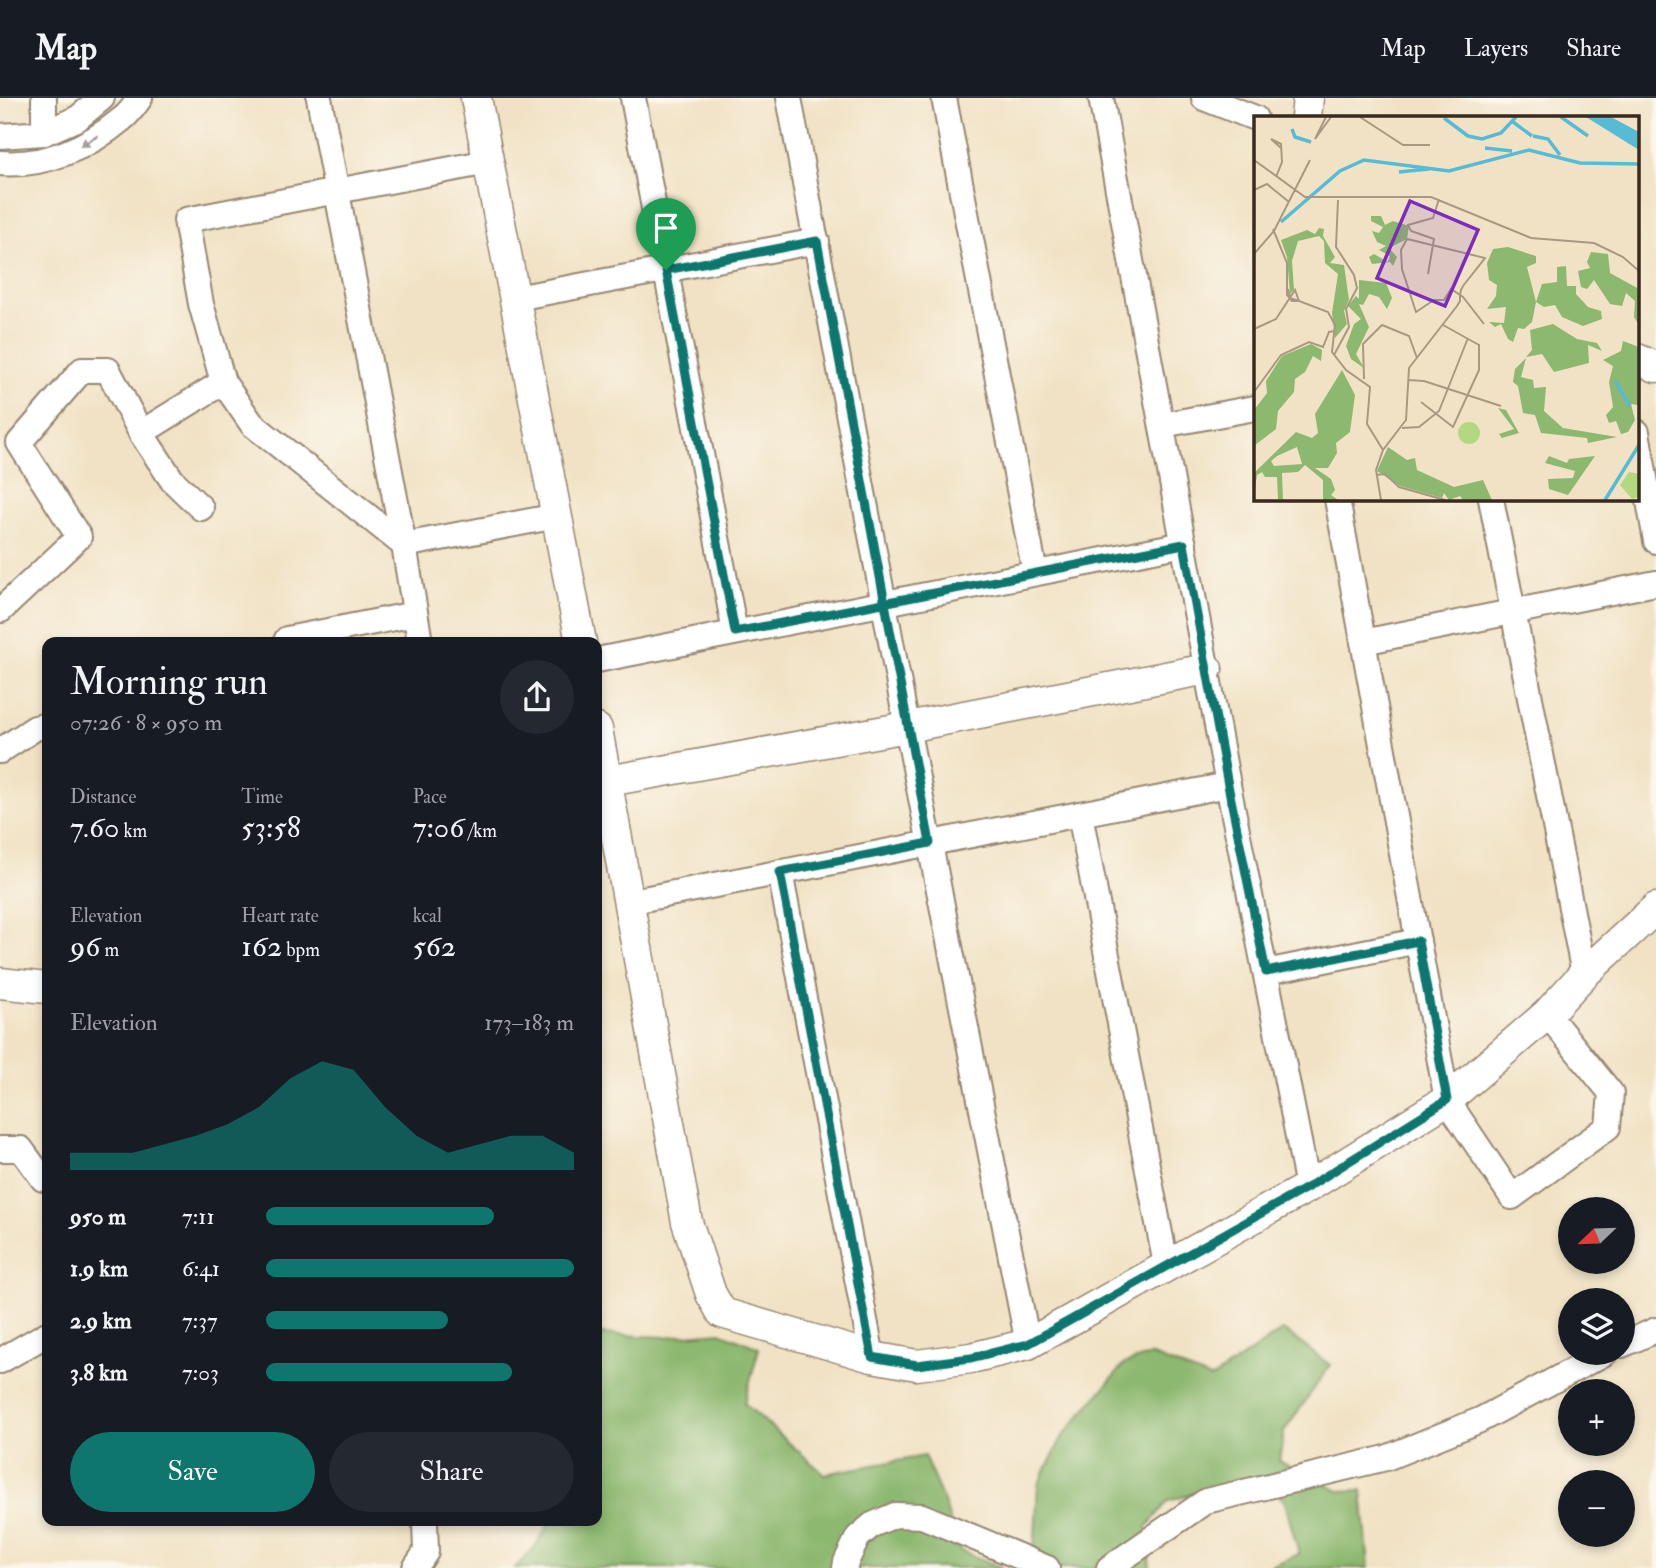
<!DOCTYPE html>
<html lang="en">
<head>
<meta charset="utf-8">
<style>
  :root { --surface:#171b24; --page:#242831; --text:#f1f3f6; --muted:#9ea1a6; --line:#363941; --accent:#0f766e }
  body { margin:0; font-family:"IM FELL Double Pica",serif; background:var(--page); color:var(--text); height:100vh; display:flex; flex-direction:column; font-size:26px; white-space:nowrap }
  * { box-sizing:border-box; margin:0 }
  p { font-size:23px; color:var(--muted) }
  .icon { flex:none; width:38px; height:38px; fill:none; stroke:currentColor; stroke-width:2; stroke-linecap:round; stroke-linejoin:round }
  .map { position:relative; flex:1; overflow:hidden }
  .sheet { position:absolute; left:42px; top:539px; width:560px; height:889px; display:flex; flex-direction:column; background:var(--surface); border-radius:14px; box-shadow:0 4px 10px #0003 }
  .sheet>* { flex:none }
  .needle { width:46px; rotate:247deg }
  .tools { position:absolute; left:1558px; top:1099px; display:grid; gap:14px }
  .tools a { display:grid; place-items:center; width:77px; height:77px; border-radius:50%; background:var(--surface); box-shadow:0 4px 10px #0003; font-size:35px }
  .pin { position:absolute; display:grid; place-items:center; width:60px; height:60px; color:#fff; margin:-72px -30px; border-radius:50% 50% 50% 0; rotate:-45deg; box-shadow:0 0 7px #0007 }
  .pin .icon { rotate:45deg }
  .round { display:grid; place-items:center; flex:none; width:74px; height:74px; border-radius:37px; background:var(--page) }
  .summary { display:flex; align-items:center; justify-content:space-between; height:119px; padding:0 28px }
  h1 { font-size:38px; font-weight:600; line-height:52px }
  .figures { display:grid; grid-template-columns:repeat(3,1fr); gap:10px; height:119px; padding:7px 28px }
  .figures div { display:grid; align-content:center }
  .figures b { font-size:30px; font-weight:600 }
  .figures small { font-size:19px; font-weight:400 }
  .figures p { font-size:19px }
  .chart { height:196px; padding:14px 28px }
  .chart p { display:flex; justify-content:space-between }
  .chart svg { width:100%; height:126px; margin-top:7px; fill:var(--accent); opacity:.7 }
  .button { display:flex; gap:14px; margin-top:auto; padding:14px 28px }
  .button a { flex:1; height:80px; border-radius:42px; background:var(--accent); color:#fff; font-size:28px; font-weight:600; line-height:80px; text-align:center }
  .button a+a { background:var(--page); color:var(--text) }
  ul { padding:0 28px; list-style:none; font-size:23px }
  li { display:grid; grid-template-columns:112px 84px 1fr; align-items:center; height:52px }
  li i { height:18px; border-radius:9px; background:var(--accent) }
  header { display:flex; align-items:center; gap:42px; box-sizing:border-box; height:98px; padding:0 35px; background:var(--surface); border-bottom:2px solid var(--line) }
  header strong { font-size:33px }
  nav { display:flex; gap:38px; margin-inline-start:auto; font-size:24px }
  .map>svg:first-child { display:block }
  .forest { fill:#8db86f; stroke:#647146; stroke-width:2 }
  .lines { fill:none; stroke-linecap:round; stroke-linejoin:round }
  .minor-casing { stroke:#968672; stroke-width:28 }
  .tertiary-casing { stroke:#968672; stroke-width:33 }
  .minor { stroke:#fff; stroke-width:24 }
  .tertiary { stroke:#fff; stroke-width:30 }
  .oneway { fill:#a79f9a }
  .route-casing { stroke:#fff; stroke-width:14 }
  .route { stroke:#0f766e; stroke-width:9 }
  .inset-river { fill:none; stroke:#56bbd4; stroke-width:3.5 }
  .inset-road { fill:none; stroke:#a89882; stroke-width:2 }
  .view { fill:#7b2cbf; fill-opacity:0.15; stroke:#7b2cbf; stroke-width:3.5 }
  .inset-edge { fill:none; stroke:#3b2a1e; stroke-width:3.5 }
</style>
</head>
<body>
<header>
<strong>Map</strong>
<nav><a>Map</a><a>Layers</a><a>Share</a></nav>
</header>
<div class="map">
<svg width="1656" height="1470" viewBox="0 0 1656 1470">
  <rect width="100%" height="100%" fill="#fbf7ec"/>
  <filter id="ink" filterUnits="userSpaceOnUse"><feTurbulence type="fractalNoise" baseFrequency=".0143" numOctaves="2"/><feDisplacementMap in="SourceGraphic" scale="14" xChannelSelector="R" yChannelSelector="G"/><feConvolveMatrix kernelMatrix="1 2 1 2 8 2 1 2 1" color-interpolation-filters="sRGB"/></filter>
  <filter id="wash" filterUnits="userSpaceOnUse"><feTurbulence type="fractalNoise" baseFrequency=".00686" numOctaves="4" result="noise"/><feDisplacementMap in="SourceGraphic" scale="28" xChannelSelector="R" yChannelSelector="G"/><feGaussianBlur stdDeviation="1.57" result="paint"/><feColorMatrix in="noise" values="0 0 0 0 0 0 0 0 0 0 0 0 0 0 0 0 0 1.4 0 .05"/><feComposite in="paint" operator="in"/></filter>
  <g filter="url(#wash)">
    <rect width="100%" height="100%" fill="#f1e2c5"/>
    <!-- forest -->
    <g class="forest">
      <polygon points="1283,1232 1330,1267 1284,1334 1279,1363 1339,1393 1362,1392 1369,1470 1266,1470 1299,1456 1284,1401 1253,1379 1168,1403 1147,1429 1150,1470 1033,1470 1038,1387 1063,1338 1124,1266 1151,1257 1211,1281"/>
      <polygon points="720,1234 759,1250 744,1305 824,1376 924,1358 944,1404 959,1452 1003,1470 515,1470 535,1449 549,1426 546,1423 597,1423 597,1236 665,1239"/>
    </g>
  </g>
  <g filter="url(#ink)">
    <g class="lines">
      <defs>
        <g id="minor">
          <polyline points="44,0 44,35"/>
          <polyline points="319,0 404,447 420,544"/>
          <polyline points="633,0 735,534"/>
          <polyline points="789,0 907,629 1028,1246"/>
          <polyline points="944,0 1035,475"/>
          <polyline points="1101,0 1228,687 1308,1089"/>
          <polyline points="1204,0 1255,20"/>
          <polyline points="0,38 44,35 78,20 102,0"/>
          <polyline points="488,64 186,122 201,206 223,284 252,326 404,447 557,418"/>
          <path d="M0,65c44,4 89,-16 122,-44 7,-5 13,-14 18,-21"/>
          <polyline points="516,200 817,143"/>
          <polyline points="1162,327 1255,310"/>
          <polyline points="1637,334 1656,443"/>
          <polyline points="141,335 223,284"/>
          <polyline points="1337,401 1447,1002 1512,1099 1608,1029 1611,995 1547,916"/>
          <polyline points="1491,401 1584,876"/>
          <polyline points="1,512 79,439 19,345 82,272 108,272 141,335 172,382 201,410"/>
          <polyline points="288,544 287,541 415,516"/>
          <polyline points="1363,544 1656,485"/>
          <polyline points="597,562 1184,446"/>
          <polyline points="0,653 35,630 47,627"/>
          <polyline points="1080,716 1166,1167"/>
          <polyline points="780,774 872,1259"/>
          <polyline points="628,804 1228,687"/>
          <polyline points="1266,874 1418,843"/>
          <polyline points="0,1051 21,1051 43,1081 47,1081"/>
          <polyline points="1622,1247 1656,1232"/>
          <polyline points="0,1263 47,1236"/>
          <polyline points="415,1470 426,1454 425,1423"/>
          <polyline points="845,1470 846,1464 858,1439 872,1427 895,1417 922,1418 1047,1470"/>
          <polyline points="1109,1470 1206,1403 1386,1360 1480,1322 1605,1255"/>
        </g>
        <g id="tertiary">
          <polyline points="476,0 581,544"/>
          <polyline points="1306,19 1308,0"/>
          <polyline points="1637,261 1656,269"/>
          <polyline points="597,631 687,1124 711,1196 722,1215 872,1259 917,1267 971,1260 1028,1246 1308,1089 1447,1002 1547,916 1584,876 1656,810"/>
          <polyline points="597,685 907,629 1207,571"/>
          <polyline points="0,885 47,890"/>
        </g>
      </defs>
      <!-- minor casing -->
      <use href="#minor" class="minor-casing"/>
      <!-- tertiary casing -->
      <use href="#tertiary" class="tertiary-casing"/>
      <!-- minor -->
      <use href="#minor" class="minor"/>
      <!-- tertiary -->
      <use href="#tertiary" class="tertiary"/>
    </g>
    <!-- one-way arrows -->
    <defs><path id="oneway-solid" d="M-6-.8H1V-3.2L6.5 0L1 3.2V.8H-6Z" transform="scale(1.75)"/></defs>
    <use class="oneway" href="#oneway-solid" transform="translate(89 43) rotate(150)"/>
  </g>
  <g class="lines" filter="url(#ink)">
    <defs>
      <path id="route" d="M666,172l151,-29c38,201 74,402 113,602l-150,29 92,485 45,8 54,-7 57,-14 280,-157 139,-87 -29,-159 -152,31 -38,-187 -44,-241c-150,29 -299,59 -449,88l-69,-362"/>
    </defs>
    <!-- route casing -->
    <use href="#route" class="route-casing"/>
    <!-- route -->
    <use href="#route" class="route"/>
  </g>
  <!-- overview -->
  <g transform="translate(1254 18)">
    <rect width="385" height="385" fill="#f1e2c5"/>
    <path d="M204 317a11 11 0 1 1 22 0a11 11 0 1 1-22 0ZM375,356l10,2v23l-7,2 -12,-14z" fill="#b2d881"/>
    <path d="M117,100h10l4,9 8,-4 16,5 -2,13 -18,9 8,9 -4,9 -3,-4 -18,2 -3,-7 5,-3 14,8 2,-6 -11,-6 7,-4 -9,-4 -5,-11 7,2 4,-6 -12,-6zM65,112l5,1 -1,7 12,21 -5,6 14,2 5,35 -5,11 3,13 -12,14 -3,-25 6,-39 -13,-11 -1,-22 -5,-5 -21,5 -6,20 2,29 -4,4 -3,-37 -6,-17 26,-10 8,4zM254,131l28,9v7l-9,4 9,35 6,-18 15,-2v-15l9,-1 1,20h9v8l12,13 13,4 1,8 -19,7 -21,-9 -7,-12 -11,2 -8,-5 -4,20 -8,7 -6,-1 -5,14 -5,-3 -7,-15 -6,3 -6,-5 15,1 2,-16 -19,2 9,-13 1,-11 -8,-5 -2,-17 6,-14zM337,136l17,2 2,19 29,16v36l-5,-8 1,-16 -9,-8 -4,13 -12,-2 -16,-24 -7,9 -6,-2 -3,-16 12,-3 -3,-6zM105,164l27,3 6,15 -5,11 -8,-12 -10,-3 -6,11 -4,-1 10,23 -13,27 8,14 -13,-9 -5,-13 8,-22 7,-5 -13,-13 8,-10 3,3zM299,208l24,15 20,4 5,8 -14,-6 1,18 -35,9 -12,-18 -16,3 6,-7 -2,-20zM369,225l16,6v53l-1,5 -7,-1 4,16 -7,12 -7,2 -5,-13 -7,2 -3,-8 7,-8 -4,-25 4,-16 -10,-6 18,-9zM57,228l11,6 -1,11 -8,-5 -8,16 -10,7 -1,13 -16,19 -2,18 -22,17v-36l13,-17 -1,-12 16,-25zM272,242l-5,19 12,3 1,8 12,-1 -2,24 19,17 54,9 -29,6 -1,-5 -46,-5 -6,-18 -12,-2 -5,-27 -5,-4 2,-13zM88,254l13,25 -5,37 -14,11 1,10 -9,15h-13l16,11 4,11 -4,5 7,5h-15v-20l-18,-15 -7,7 -16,1 1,27 -5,-1 -1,-22h-12l-3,-5 -5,3 -3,19v-21l42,-41 16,6 6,-5 -3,-19zM43,331l5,17 -28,2 -3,-5 6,-5zM244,292l8,2 13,23 -17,5 -3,-4 15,-5zM134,331l19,13 8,-2 2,12 37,17 29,-7 9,20h-29l-3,-4 -11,4 -5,-7 -2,5 -42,-12 -23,-15zM295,340l18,7 2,-4 26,-3 -27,39 -19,-6 -1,-10 25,-1 2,-7 -30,-8z" fill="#8db86f" fill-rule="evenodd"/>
    <path d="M332,1h25l28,15v18z" fill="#56bbd4"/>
    <path class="inset-river" d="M307,1l27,19M190,2l24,18 14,3 19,-6 15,-16M259,6l19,14M38,13l3,8 16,5M279,20l15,3 12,16M231,32l27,3M145,56l30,-3M27,106l59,-51 24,-11 85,11 80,-21 51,13 59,1M361,265l15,25M351,384l34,-55"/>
    <path class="inset-road" d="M72,1l-11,22 16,-22M106,1l43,28h27M0,44l51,37h126l100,41 63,5 29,14 16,14M22,61l6,-15 -1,-18 -10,-5 10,9M0,74l13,-6 22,18M19,113l14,34v32l5,6h7l-9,-3 -2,-9M0,138l20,-23 36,-71M174,158l6,-35 -23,-8 -3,-6 25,-7 6,-19M0,213l22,-10 19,-29 4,11 29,11 7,13 -3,27 14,18 24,17 -3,37 16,26M80,239l15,-28 -3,-18 11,-21 -3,-13 -18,-28 2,-47M110,263l-1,-35 19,-19 27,11 8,22M154,264l16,1 77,25M0,276l27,-37 28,-13 14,5 6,-15 6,-1M167,286l32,25 26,-57v-25l-36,-20M148,312l17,-1 20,-16 29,-73M122,359l9,-1 14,13 46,13M127,384l-5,-30 7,-20 23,-30 3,-52 48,-62 3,-5v-6l1,-5 2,-4 22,-28 -78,-19 -6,11 1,19 14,43 18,-12h10l7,-11 12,8 21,27"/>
    <path class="view" d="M156,85l68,29 -33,76 -68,-28z"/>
    <rect width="385" height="385" class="inset-edge"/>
  </g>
</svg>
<div class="tools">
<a><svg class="needle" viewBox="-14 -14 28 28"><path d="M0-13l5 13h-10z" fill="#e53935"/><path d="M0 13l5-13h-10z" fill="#9ea1a6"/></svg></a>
<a><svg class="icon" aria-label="layers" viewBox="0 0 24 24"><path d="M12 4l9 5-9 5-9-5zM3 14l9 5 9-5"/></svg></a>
<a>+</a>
<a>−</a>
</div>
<div class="pin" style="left:666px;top:172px;background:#1e9e55"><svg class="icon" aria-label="arrive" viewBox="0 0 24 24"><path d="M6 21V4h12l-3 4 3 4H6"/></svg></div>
<section class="sheet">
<div class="summary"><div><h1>Morning run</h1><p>07:26 · 8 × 950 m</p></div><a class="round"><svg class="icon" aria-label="share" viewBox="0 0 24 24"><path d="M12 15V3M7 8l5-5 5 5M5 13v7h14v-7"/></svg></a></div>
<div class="figures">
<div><p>Distance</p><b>7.60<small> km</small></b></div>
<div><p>Time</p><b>53:58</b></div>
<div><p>Pace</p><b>7:06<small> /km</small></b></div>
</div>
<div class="figures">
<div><p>Elevation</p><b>96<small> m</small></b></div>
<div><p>Heart rate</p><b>162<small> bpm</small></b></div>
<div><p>kcal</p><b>562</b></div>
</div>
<div class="chart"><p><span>Elevation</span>173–183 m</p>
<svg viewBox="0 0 160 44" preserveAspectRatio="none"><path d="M0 44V38L10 38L20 38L30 35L40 32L50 28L60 22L70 12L80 6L90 9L100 22L110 32L120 38L130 35L140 32L150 32L160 38V44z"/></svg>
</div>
<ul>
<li><b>950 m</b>7:11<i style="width:74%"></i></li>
<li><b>1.9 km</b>6:41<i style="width:100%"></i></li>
<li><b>2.9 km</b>7:37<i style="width:59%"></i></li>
<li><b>3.8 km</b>7:03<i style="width:80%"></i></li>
</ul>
<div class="button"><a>Save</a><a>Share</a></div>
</section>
</div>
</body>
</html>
